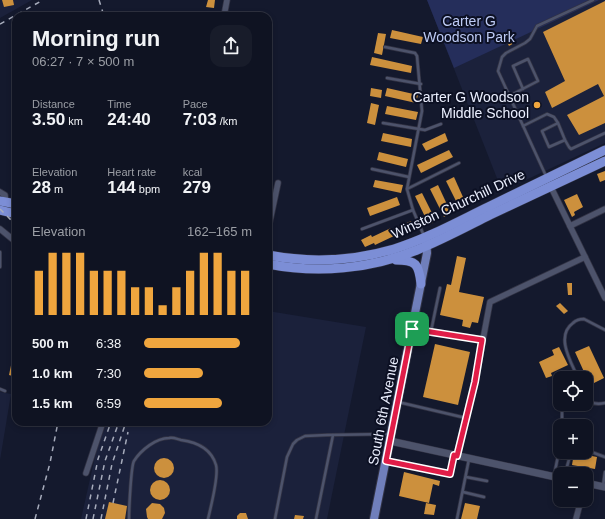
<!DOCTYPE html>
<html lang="en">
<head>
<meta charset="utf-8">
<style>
  :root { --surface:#0f1322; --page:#181c2a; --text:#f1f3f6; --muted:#9b9ea5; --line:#2f3240; --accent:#f0a63e }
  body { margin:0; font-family:Arial,sans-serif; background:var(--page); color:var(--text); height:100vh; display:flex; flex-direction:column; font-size:15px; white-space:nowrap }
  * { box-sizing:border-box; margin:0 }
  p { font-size:13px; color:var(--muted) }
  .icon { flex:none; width:22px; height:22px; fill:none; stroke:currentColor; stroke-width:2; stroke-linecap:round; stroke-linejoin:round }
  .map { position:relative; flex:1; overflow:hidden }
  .sheet { position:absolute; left:12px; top:12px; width:260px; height:414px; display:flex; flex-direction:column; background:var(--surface); border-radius:12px; box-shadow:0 2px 6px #0003,0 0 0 1px var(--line) }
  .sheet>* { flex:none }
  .fabs { position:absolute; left:553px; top:371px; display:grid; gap:8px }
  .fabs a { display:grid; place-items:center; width:40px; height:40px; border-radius:8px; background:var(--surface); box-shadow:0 2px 6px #0003,0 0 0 1px var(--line); font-size:20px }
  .pin { position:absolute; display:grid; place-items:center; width:34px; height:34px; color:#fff; margin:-17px; border-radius:8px; box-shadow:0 2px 6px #0006 }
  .round { display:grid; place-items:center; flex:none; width:42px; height:42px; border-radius:12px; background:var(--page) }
  .head { display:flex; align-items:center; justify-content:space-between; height:68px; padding:0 20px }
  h1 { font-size:22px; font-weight:700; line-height:30px }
  .stats { display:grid; grid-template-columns:repeat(3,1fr); gap:6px; height:68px; padding:4px 20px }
  .stats div { display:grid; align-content:center }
  .stats b { font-size:17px; font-weight:700 }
  .stats small { font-size:11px; font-weight:400 }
  .stats p { font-size:11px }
  .chart { height:112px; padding:8px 20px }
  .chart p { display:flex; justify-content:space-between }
  .chart svg { width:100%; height:72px; margin-top:4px; stroke:var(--accent); stroke-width:6 }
  ul { padding:0 20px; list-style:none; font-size:13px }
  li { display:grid; grid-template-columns:64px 48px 1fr; align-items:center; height:30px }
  li i { height:10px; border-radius:5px; background:var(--accent) }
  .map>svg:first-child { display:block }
  .built { fill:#1b213b }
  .green { fill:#252e5b }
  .building { fill:#cc903d }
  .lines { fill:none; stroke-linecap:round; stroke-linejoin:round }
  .service-casing { stroke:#323344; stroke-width:4 }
  .minor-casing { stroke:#323344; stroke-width:7 }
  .tertiary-casing { stroke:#323344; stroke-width:8 }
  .primary-casing { stroke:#323344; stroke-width:10 }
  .trunk-casing { stroke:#323344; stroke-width:10 }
  .service { stroke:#4d536b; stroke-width:2.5 }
  .minor { stroke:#4d536b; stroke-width:5.5 }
  .tertiary { stroke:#4d536b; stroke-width:7 }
  .primary { stroke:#707fbb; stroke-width:8 }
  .trunk { stroke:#7c8ed6; stroke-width:9 }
  .rail { stroke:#a7acbc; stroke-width:1.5; stroke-dasharray:5 5; stroke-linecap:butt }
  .route-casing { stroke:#fff; stroke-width:8 }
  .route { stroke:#e11d48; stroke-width:5 }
  .poi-dot { fill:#f0a63e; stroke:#0c1023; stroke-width:1.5 }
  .labels { text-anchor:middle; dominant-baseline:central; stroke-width:4; stroke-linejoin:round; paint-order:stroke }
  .park-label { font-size:14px; fill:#becbf5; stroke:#0c1023 }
  .poi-label { font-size:14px; fill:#ecf0ff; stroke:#0c1023; text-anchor:end }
  .street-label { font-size:14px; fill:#ecf0ff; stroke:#0c1023 }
</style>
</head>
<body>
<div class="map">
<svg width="605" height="519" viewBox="0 0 605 519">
  <rect width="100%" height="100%" fill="#14192d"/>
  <!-- built -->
  <g class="built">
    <polygon points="0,0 32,0 0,18"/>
    <polygon points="427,0 605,0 605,143 502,191"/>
    <polygon points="268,311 366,327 327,519 81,519 97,448 107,422 268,422"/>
    <polygon points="0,392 11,394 0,460"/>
  </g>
  <!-- green -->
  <polygon class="green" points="427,0 599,0 454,68"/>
  <!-- building -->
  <g class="building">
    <polygon points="2,0 13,0 14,5 4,7"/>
    <polygon points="208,0 215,0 214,8 206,7"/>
    <polygon points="605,1 605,123 579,135 567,115 604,96 598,84 552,108 545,92 565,81 543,32"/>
    <polygon points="392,30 423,37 421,44 390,38"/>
    <polygon points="378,33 386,34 382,55 374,53"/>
    <polygon points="512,39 514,43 509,46 507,42"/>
    <polygon points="372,57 412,66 411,73 370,65"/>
    <polygon points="371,88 382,90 381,98 370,96"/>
    <polygon points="387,88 418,95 416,103 385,96"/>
    <polygon points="371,103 379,105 375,125 367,123"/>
    <polygon points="387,106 418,112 416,120 385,114"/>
    <polygon points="383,133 412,139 411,147 381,141"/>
    <polygon points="445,133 448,141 426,151 422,144"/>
    <polygon points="449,150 453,157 421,173 417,165"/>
    <polygon points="379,152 408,159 406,167 377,160"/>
    <polygon points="605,171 605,180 600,182 597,174"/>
    <polygon points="454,177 467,206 460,209 446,181"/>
    <polygon points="375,180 403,185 401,193 373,187"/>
    <polygon points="438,185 451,213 444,217 430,189"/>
    <polygon points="422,193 436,221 429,225 415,196"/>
    <polygon points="577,194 583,207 574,212 575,215 572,217 564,200"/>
    <polygon points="397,197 400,205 370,216 367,208"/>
    <polygon points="411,221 414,229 395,238 394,236 375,245 374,243 365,247 361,240 371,235 372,237 391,228 392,230"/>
    <polygon points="457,256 466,258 459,292 484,297 478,323 472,322 470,328 462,326 463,320 440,315 447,284 451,285"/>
    <polygon points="567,283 572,283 572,295 568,295"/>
    <polygon points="560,303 568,311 564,314 556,306"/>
    <polygon points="435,344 470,352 458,405 423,397"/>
    <polygon points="589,346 604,378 590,385 575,352"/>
    <polygon points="559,347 568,365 551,373 552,376 546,378 539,362 554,355 552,350"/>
    <polygon points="13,356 16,356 16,377 9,375"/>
    <polygon points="582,452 588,452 587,455 597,457 595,469 572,465 574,453 582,454"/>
    <circle cx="164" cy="468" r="10"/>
    <polygon points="404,472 440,481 439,486 433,484 429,503 399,496"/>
    <circle cx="160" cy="490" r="10"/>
    <polygon points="109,502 127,506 125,519 105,519"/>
    <polygon points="152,503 160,504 164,508 165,513 162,519 148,519 147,517 146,509"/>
    <polygon points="426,503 436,505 434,515 424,514"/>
    <polygon points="465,503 480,506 477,519 461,519"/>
    <polygon points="240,513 246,513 248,519 237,519 237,516"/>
    <polygon points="295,515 304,516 303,519 294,519"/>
  </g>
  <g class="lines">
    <defs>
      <g id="service">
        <polyline points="385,47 415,53 417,56 422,111 407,189 413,210 424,236"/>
        <polyline points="387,78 421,84"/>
        <polyline points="509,96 538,81 528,59 513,66 523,89"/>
        <polyline points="383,123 425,130 441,124"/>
        <polygon points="558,123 565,140 549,147 542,131"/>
        <polyline points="523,126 547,114 554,117 558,123"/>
        <polyline points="565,140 569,147 571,149 605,133"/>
        <polyline points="372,169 409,177"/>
        <polyline points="546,176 498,71 502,57 506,53 525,43 530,39 537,26 593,0"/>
        <polyline points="407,189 459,163"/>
        <polyline points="362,229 413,210"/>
        <polyline points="0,252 0,267"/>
        <polyline points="431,331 440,288"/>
        <path d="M578,378c-7,-16 -23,-42 -5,-55 3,-3 7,-4 11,-4l21,11"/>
        <polyline points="0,389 5,391"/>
        <path d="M586,396c4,8 11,9 19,7"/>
        <polyline points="398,402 466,418"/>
        <polyline points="562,404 562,426"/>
        <polyline points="586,450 605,457"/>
        <polyline points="387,461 450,474 454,456"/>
        <polyline points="565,474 571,452"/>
        <polyline points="554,476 560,446"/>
        <polyline points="466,477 487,481"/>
        <polyline points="603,486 605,472"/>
        <polyline points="463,492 484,497"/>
        <path d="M129,519c0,-9 2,-53 5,-58 7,-11 22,-23 35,-23 4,-1 8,1 12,2 15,2 30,8 35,25 3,11 -5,41 -8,54"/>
        <polyline points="275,519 287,457 293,444 297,440 305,436 327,435 389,434"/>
        <polyline points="316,519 333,435"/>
        <polyline points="457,519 469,459"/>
      </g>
      <g id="minor">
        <polyline points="224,16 227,0"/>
        <polyline points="550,185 605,298"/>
        <polyline points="0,192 5,195 6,203"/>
        <polyline points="570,226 605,209"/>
        <polyline points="0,229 16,242"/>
        <polyline points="268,230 278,183"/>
        <polyline points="412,329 482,340"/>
        <polyline points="457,456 475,382 490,302 585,257"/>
        <polyline points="86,473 103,422"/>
        <polyline points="576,519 581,500"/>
      </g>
      <g id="tertiary">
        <polyline points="390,441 560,478"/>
        <polyline points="586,483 605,487"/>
      </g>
      <polyline id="primary" points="374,519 427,253 426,241"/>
      <g id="trunk">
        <polyline points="0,201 16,204"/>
        <polyline points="0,210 16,214"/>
        <path d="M268,255c42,8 85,6 126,-6 32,-10 63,-27 94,-42 39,-19 78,-38 117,-57"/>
        <path d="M396,260c20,0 23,4 25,24"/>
        <path d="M268,264c50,10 102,5 149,-14 25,-10 49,-23 73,-35 39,-18 77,-36 115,-54"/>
      </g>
    </defs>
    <!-- service casing -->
    <use href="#service" class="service-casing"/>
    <!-- minor casing -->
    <use href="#minor" class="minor-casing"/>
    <!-- tertiary casing -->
    <use href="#tertiary" class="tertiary-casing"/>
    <!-- primary casing -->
    <use href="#primary" class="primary-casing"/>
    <!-- trunk casing -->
    <use href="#trunk" class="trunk-casing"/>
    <!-- service -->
    <use href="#service" class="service"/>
    <!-- minor -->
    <use href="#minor" class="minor"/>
    <!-- tertiary -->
    <use href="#tertiary" class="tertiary"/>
    <!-- primary -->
    <use href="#primary" class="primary"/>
    <!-- trunk -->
    <use href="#trunk" class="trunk"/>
    <!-- rail -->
    <g class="rail">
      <polyline points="99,0 104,16"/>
      <polyline points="0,24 43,0"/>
      <polyline points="0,209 16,225"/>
      <polyline points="113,503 128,432"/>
      <polyline points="35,519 50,463 58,422"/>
      <polyline points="86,519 98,459 111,422"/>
      <polyline points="93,519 105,461 119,422"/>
      <polyline points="101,519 112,464 126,422"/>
    </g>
  </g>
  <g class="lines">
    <defs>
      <polygon id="route" points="412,329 482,340 475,382 457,456 454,455 450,474 386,461"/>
    </defs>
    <!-- route casing -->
    <use href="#route" class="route-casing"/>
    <!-- route -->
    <use href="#route" class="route"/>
  </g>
  <!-- markers -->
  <circle class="poi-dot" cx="537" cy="105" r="4"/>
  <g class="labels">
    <!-- park labels -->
    <g class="park-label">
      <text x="469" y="21">Carter G<tspan x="469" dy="16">Woodson Park</tspan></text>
    </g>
    <!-- poi labels -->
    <g class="poi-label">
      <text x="529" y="97">Carter G Woodson<tspan x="529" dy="16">Middle School</tspan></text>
    </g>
    <!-- street labels -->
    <g class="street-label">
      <text transform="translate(458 204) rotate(-25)">Winston Churchill Drive</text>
      <text transform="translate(383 411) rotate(-79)">South 6th Avenue</text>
    </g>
  </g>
</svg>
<div class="fabs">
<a><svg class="icon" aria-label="locate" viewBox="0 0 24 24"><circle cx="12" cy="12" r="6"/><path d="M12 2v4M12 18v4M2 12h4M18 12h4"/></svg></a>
<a>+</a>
<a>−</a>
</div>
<div class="pin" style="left:412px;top:329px;background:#1e9e55"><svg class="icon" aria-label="arrive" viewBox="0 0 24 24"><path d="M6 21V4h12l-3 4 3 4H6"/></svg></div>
<section class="sheet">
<div class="head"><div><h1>Morning run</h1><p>06:27 · 7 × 500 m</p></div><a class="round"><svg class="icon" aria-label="share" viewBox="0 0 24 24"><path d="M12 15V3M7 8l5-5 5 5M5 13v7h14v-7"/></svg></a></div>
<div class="stats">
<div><p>Distance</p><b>3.50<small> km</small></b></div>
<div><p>Time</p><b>24:40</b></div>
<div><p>Pace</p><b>7:03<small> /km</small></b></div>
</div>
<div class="stats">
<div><p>Elevation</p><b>28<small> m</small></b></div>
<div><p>Heart rate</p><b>144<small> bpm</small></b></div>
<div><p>kcal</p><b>279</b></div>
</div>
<div class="chart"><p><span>Elevation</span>162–165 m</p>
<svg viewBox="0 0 160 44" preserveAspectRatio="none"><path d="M5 44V17M15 44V6M25 44V6M35 44V6M45 44V17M55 44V17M65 44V17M75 44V27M85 44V27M95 44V38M105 44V27M115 44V17M125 44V6M135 44V6M145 44V17M155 44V17"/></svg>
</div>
<ul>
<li><b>500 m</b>6:38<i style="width:89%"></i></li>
<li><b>1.0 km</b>7:30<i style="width:55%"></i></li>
<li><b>1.5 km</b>6:59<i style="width:72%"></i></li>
</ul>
</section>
</div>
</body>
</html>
